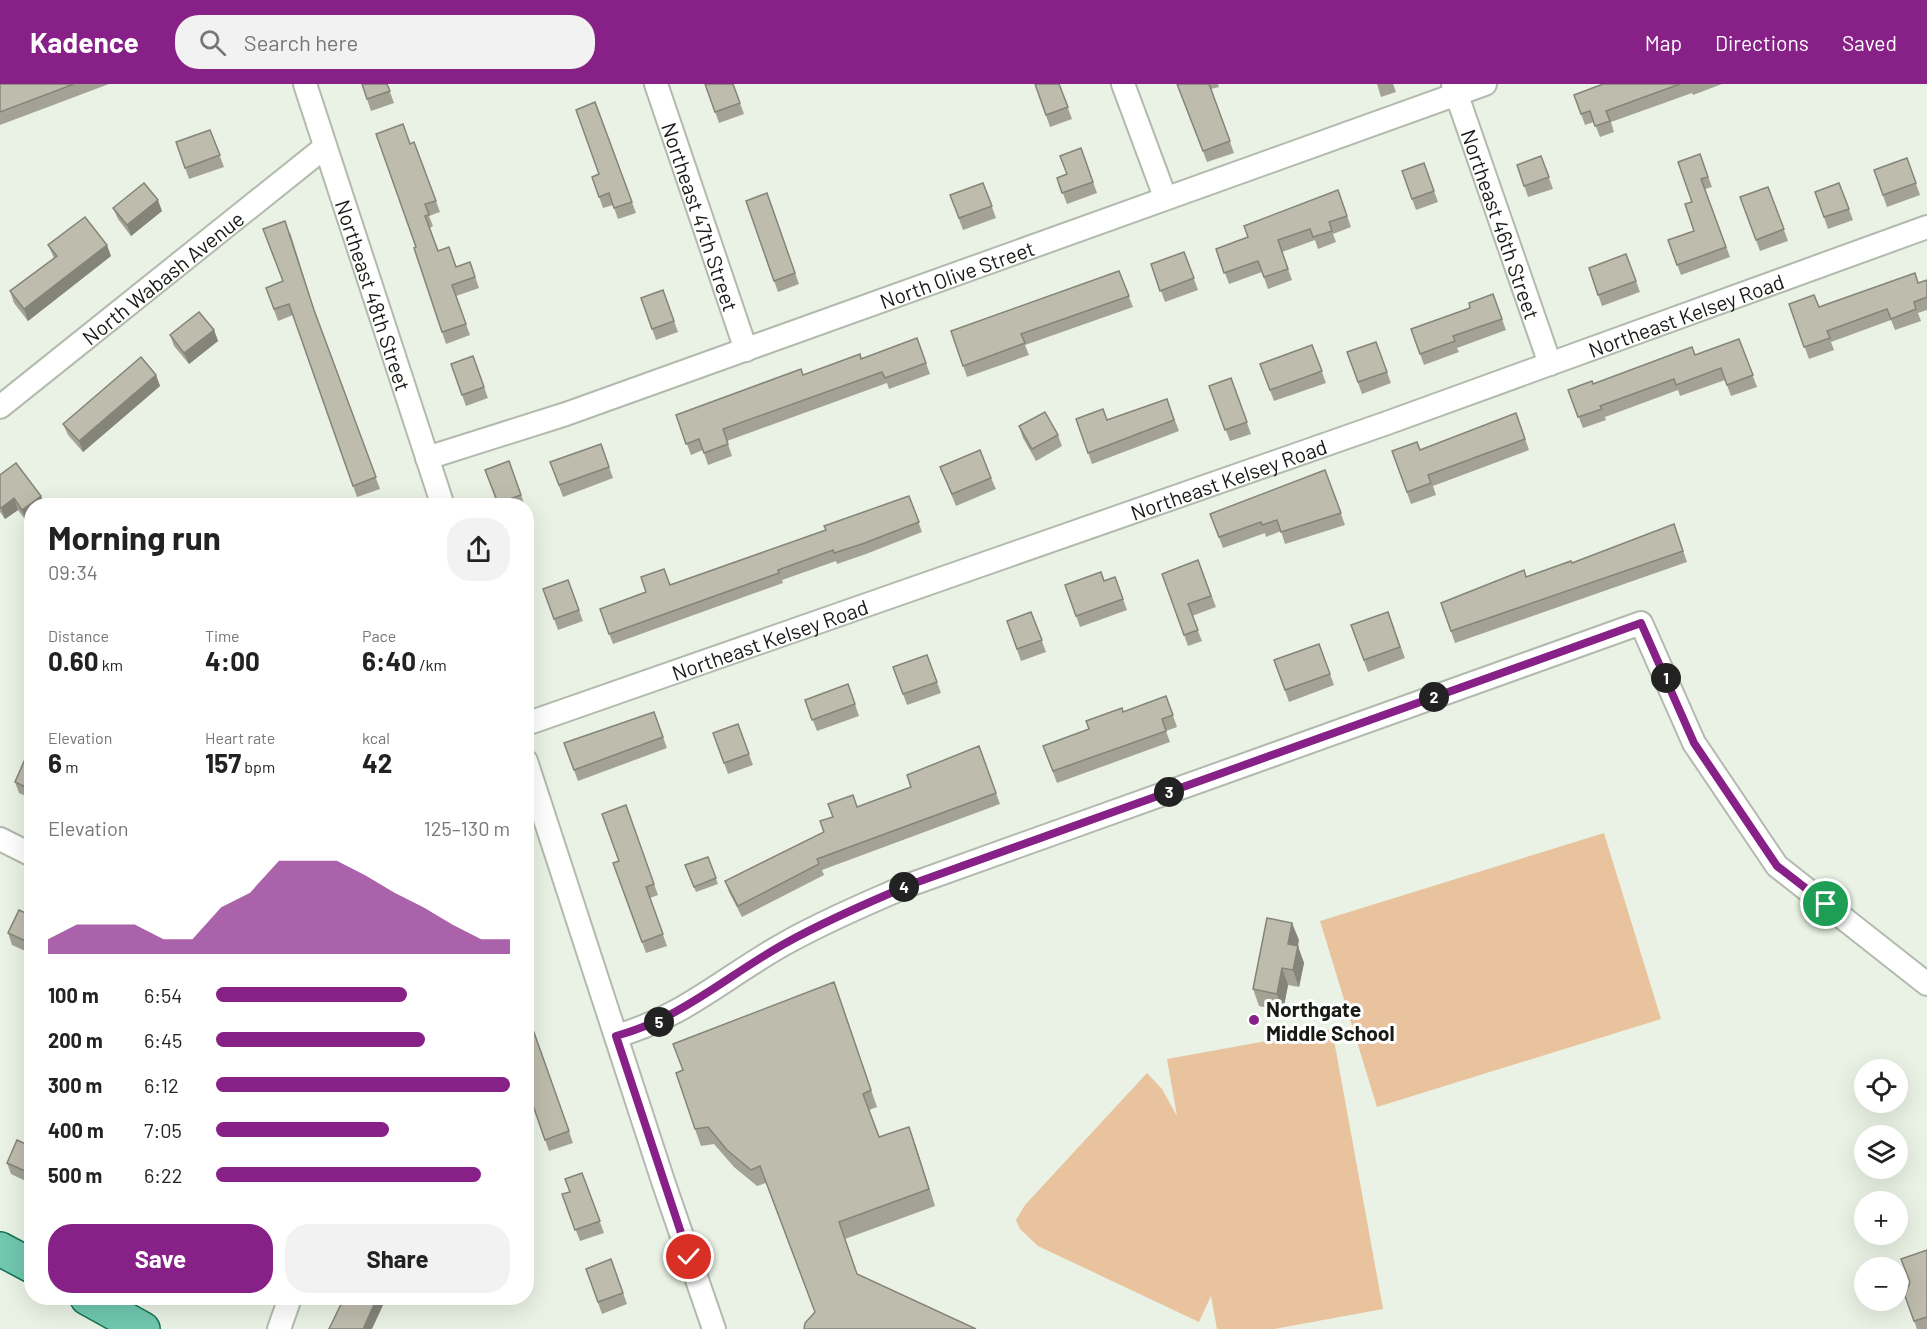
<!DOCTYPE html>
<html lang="en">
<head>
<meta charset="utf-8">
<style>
  :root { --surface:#fff; --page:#f2f2f2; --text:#222; --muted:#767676; --accent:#872087 }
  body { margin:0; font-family:Barlow,sans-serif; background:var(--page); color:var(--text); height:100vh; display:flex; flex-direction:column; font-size:22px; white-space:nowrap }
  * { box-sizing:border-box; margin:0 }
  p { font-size:20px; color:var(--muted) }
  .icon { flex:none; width:33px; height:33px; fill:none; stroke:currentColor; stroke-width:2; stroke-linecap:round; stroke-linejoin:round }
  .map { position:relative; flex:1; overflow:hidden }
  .side { position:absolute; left:24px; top:414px; width:510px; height:807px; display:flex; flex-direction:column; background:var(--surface); border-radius:24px; box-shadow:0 6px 24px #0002 }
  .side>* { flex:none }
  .buttons { position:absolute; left:1854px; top:975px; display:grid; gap:12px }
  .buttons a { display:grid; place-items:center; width:54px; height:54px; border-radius:50%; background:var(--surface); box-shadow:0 6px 24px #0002; font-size:30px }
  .pin { position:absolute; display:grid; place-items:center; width:51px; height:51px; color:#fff; margin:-26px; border:3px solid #fff; border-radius:50%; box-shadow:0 2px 6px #0007 }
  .km { position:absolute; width:30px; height:30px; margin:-15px; border-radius:50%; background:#222; color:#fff; font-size:16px; line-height:30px; text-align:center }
  .round { display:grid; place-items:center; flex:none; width:63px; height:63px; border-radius:24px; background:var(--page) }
  .headline { display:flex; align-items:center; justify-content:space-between; height:102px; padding:0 24px }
  h1 { font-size:33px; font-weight:700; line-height:45px }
  .stats { display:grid; grid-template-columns:repeat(3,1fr); gap:9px; height:102px; padding:6px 24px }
  .stats div { display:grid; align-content:center }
  .stats b { font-size:26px; font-weight:700 }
  .stats small { font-size:16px; font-weight:400 }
  .stats p { font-size:16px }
  .chart { height:168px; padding:12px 24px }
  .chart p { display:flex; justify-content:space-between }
  .chart svg { width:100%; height:108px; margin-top:6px; fill:var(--accent); opacity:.7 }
  .action { display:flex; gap:12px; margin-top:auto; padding:12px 24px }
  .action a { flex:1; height:69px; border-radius:24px; background:var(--accent); color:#fff; font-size:24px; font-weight:700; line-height:69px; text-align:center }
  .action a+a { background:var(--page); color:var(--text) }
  ul { padding:0 24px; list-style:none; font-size:20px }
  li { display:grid; grid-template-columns:96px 72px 1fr; align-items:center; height:45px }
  li i { height:15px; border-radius:8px; background:var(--accent) }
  header { display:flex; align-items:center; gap:36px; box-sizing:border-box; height:84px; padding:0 30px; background:var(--accent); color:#fff }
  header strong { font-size:28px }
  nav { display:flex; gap:33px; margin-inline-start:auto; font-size:21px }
  .search { width:420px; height:54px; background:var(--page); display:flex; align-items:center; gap:15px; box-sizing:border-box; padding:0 21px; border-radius:24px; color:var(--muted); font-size:22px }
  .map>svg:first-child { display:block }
  .green { fill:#e8c39d }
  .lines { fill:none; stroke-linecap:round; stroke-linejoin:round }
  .minor-casing { stroke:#b2baad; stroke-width:26 }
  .primary-casing { stroke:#127355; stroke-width:36 }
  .minor { stroke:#fff; stroke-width:22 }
  .primary { stroke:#70c8ae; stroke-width:33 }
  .wall { fill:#a3a295 }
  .shaded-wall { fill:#858479 }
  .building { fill:#bebcad; stroke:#858479; stroke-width:1.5 }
  .route-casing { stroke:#fff; stroke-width:12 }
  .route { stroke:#872087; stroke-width:8 }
  .poi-dot { fill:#872087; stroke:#fff; stroke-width:2 }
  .labels { text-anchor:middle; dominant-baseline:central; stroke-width:6; stroke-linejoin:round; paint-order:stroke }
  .street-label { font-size:21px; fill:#171a15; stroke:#fff }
  .poi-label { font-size:21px; font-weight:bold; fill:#171a15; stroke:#fff; text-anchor:start }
</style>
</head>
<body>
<header>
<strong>Kadence</strong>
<div class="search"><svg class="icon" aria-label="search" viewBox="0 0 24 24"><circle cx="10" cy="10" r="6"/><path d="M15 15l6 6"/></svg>Search here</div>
<nav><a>Map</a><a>Directions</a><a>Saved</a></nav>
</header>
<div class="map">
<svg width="1927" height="1245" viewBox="0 0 1927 1245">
  <rect width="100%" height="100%" fill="#e9f2e4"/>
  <!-- green -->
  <g class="green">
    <polygon points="1604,749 1661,935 1377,1023 1320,837"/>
    <polygon points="1332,945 1383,1225 1274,1245 1217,1245 1211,1212 1199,1238 1038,1162 1020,1145 1016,1136 1025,1121 1147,989 1162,1005 1177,1032 1167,975"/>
  </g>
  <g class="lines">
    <defs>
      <g id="minor">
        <path id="s1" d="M305,0l138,422"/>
        <path id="s2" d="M656,0l90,266"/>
        <polyline points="1123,0 1165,113"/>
        <path id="s3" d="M1453,0l97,280"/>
        <path id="s4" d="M0,323l325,-260"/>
        <path id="s5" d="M427,374l139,-44 919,-330"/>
        <path id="s6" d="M526,640l861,-301 540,-196"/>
        <polyline points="526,677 664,1100 714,1245"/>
        <polyline points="0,755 32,771"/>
        <path d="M616,952c66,-18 109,-59 168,-92 41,-23 85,-42 128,-60l729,-261 53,120 83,123 150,118"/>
        <polyline points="279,1245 290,1214"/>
      </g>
      <g id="primary">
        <polyline points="0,1165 32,1182"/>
        <polyline points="87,1214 143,1245"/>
      </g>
    </defs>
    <!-- minor casing -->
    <use href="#minor" class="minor-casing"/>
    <!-- primary casing -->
    <use href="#primary" class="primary-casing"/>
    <!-- minor -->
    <use href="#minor" class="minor"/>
    <!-- primary -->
    <use href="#primary" class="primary"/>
  </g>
  <!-- wall -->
  <g class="wall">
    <polygon points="0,0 109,0 0,41"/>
    <polygon points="362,0 387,0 394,19 371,27"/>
    <polygon points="705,0 733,0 744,30 719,39"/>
    <polygon points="1035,0 1059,0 1072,35 1050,43"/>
    <polygon points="1177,0 1218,0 1219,3 1211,5 1234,69 1207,78"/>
    <polygon points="1377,0 1393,0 1396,8 1381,13"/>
    <polygon points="1603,0 1722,0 1693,11 1692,9 1611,38 1614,48 1600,53 1594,38 1585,41 1574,11"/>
    <polygon points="595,18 636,129 618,135 613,121 603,124 592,93 599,90"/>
    <polygon points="210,46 224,83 189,95 176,58"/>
    <polygon points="414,58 440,128 429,132 433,142 430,144 438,167 456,183 470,178 479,204 456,212 470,251 446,260 414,164 416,163 410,60"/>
    <polygon points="1081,64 1097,109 1067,120 1057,94 1067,90"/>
    <polygon points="1700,70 1712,103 1705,105 1730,173 1681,191 1668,156 1694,147"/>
    <polygon points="1541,72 1553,105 1528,113 1517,81"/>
    <polygon points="1907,74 1920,111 1887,123 1874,86"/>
    <polygon points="1424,79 1438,118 1416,126 1402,87"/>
    <polygon points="983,99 996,134 963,146 950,111"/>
    <polygon points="1839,99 1853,136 1828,145 1815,108"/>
    <polygon points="1768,103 1788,157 1760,167 1740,113"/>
    <polygon points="1338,106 1351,143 1333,150 1336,158 1318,165 1315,156 1282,168 1292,196 1268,205 1262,188 1229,200 1216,165 1248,153"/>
    <polygon points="767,109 799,200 778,208 746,117"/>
    <polygon points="113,124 162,127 131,152 118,135"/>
    <polygon points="290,148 317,235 380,405 357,413 293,231 278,237 266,204 283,197"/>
    <polygon points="48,161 111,172 28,237 14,219 10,207 54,174"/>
    <polygon points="1184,168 1198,206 1165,218 1151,180"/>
    <polygon points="1626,170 1640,208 1602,222 1589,184"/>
    <polygon points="1119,187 1133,223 1025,261 1029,271 967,293 951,247"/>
    <polygon points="1927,196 1927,226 1918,229 1921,237 1895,246 1891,236 1831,258 1834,266 1809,275 1789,220 1819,223 1918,199"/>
    <polygon points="663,206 678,248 656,256 641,214"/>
    <polygon points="1493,210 1506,246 1457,264 1459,268 1424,281 1411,245 1470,224"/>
    <polygon points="214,246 218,257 189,280 174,262 170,251"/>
    <polygon points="917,254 930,290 889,305 887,299 727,357 732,372 708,381 703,366 691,371 676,331 803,291 861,275"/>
    <polygon points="1739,255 1757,303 1731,312 1725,296 1680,312 1678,306 1605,333 1606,336 1583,344 1568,306 1695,271"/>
    <polygon points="1376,258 1391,299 1362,310 1347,268"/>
    <polygon points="1312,261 1326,299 1274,317 1260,280"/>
    <polygon points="473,272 488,314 466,322 451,280"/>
    <polygon points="156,291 160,302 83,368 68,351 63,340"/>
    <polygon points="1231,294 1251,350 1230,357 1209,302"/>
    <polygon points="1167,315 1179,347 1092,380 1076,335 1107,336"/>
    <polygon points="1516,329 1529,366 1433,402 1436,411 1411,420 1392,367 1420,366"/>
    <polygon points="1019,342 1058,351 1062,362 1036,377 1023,354"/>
    <polygon points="601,360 613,394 563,413 550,378"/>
    <polygon points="509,377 525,422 498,422 485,386"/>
    <polygon points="940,383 991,394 996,405 956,422"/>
    <polygon points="1325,386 1345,441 1285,460 1281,447 1266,453 1265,449 1223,464 1210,430"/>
    <polygon points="0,391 41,412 44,422 32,422 32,433 26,437 18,426 5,435 0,428"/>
    <polygon points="909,412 922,448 866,470 837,480 836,477 782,496 783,499 613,560 600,525 826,446"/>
    <polygon points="1674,440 1687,478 1455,559 1441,519 1572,479"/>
    <polygon points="1198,476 1216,523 1192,532 1202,557 1188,562 1162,490"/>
    <polygon points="1115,493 1127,526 1080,543 1065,501 1104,497"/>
    <polygon points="568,496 583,537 558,546 543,505"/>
    <polygon points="1031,528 1046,568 1021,577 1007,537"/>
    <polygon points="1388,528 1405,574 1368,588 1351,541"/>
    <polygon points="1319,560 1334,601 1289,618 1274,576"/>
    <polygon points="927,571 941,609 907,621 893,583"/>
    <polygon points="848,600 859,632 817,647 805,616"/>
    <polygon points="1166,612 1177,643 1166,647 1170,658 1057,699 1043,662 1089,645 1123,628"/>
    <polygon points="654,628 667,664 578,697 564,659"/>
    <polygon points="738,640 753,681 728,690 713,649"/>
    <polygon points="979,662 1000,720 822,786 824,791 742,833 729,808 725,797 824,748 833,733 857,723 911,703"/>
    <polygon points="32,675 32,715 19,709 15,698"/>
    <polygon points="626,721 658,811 650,814 667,862 646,869 613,779 619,777"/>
    <polygon points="708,773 718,800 696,808 685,781"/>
    <polygon points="32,832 32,870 12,861 8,849"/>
    <polygon points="1299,856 1297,862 1304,879 1299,903 1288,901 1283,927 1259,922 1253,905"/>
    <polygon points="840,915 877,1023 869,1026 879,1053 915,1060 935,1122 845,1155 815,1228 766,1099 757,1102 734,1083 714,1060 701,1062 695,1045 683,986"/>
    <polygon points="531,940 573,1059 549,1067 526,1001"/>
    <polygon points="32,1063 32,1100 11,1090 7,1079"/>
    <polygon points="582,1089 604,1149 580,1157 562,1110 570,1108"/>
    <polygon points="1927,1166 1927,1245 1917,1245 1905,1212"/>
    <polygon points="611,1175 627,1220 602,1230 586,1185"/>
  </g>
  <!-- shaded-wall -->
  <g class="shaded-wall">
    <polygon points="158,116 162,127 131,152 127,141"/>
    <polygon points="107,161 111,172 28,237 24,225"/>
    <polygon points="214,246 218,257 189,280 184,269"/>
    <polygon points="156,291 160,302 83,368 79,357"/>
    <polygon points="41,412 44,422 32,422 32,433 26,437 22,426"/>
    <polygon points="14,414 18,426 5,435 1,424"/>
    <polygon points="1292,839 1299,856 1295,877 1288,860"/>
    <polygon points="1298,862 1304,879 1299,903 1293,886"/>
    <polygon points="1282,884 1288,901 1283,927 1277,910"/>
    <polygon points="909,1043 915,1060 935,1122 929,1105"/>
    <polygon points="377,1214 384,1214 385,1217 372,1245 363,1245"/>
  </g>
  <!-- building -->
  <g class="building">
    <polygon points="0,0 74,0 0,28"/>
    <polygon points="362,0 387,0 390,7 367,15"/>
    <polygon points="705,0 733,0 740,19 715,28"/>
    <polygon points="1035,0 1059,0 1068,23 1046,31"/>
    <polygon points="1177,0 1209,0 1230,57 1203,67"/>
    <polygon points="1603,0 1680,0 1606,27 1610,37 1595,42 1590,27 1581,30 1574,11"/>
    <polygon points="595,18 632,118 614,124 609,109 599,113 592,93 599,90 576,26"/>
    <polygon points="403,40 410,60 414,58 436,117 425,120 429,131 425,132 438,167 449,163 456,183 470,178 475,193 452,201 466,240 442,248 414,164 416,163 376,50"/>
    <polygon points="210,46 220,71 185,84 176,58"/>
    <polygon points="1081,64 1093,98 1062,109 1057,94 1067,90 1060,72"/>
    <polygon points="1700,70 1708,93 1701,95 1726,163 1677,181 1668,156 1694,147 1685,120 1692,118 1678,78"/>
    <polygon points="1541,72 1549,93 1524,102 1517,81"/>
    <polygon points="1907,74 1916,99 1883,111 1874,86"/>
    <polygon points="1424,79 1434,107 1412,115 1402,87"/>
    <polygon points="144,99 158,116 127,141 113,124"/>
    <polygon points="983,99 992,122 959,134 950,111"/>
    <polygon points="1839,99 1849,125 1824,133 1815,108"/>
    <polygon points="1768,103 1784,145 1756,156 1740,113"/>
    <polygon points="1338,106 1347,132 1329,138 1332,147 1313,153 1310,145 1278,156 1288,185 1264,193 1258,177 1224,189 1216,165 1248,153 1244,142"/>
    <polygon points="767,109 795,189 774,197 746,117"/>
    <polygon points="85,133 107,161 24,225 10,207 57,172 48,161"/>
    <polygon points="285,137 314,226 376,393 353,402 289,220 274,225 266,204 283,197 263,145"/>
    <polygon points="1184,168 1194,194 1160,207 1151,180"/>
    <polygon points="1626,170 1636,197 1598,211 1589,184"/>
    <polygon points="1119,187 1129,212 1021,250 1025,259 963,282 951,247"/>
    <polygon points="1915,189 1918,199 1927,196 1927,213 1914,218 1916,225 1891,235 1887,225 1827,247 1830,254 1804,263 1789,220 1814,211 1819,223"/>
    <polygon points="663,206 674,237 652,245 641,214"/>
    <polygon points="1493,210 1502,235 1453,252 1455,257 1420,270 1411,245 1470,224 1469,219"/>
    <polygon points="199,228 214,246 184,269 170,251"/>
    <polygon points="917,254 926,279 885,294 882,288 723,345 728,360 704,369 699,355 686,360 676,331 801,285 803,291 860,270 861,275"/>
    <polygon points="1739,255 1753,291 1727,301 1721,284 1676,301 1674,295 1600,322 1602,325 1578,333 1568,306 1592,297 1593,300 1692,263 1695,271"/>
    <polygon points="1376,258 1387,288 1358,298 1347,268"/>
    <polygon points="1312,261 1322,287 1270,306 1260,280"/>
    <polygon points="473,272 484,303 462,311 451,280"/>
    <polygon points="141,273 156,291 79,357 63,340"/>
    <polygon points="1231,294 1247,338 1225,346 1209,302"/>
    <polygon points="1167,315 1174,336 1088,369 1076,335 1103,325 1107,336"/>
    <polygon points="1045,328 1058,351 1032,365 1019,342"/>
    <polygon points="1516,329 1525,355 1428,391 1431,399 1407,408 1392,367 1417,358 1420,366"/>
    <polygon points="601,360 609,383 559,401 550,378"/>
    <polygon points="980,366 991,394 952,410 940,383"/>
    <polygon points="509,377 521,411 498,419 485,386"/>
    <polygon points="16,379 41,412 22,426 14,414 1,424 0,422 0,391"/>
    <polygon points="1325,386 1341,429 1281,448 1277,436 1262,441 1261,438 1219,453 1210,430"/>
    <polygon points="909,412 919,438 862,460 834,469 833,466 778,486 779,489 609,550 600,525 646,508 641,493 664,485 670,501 826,446 824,442"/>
    <polygon points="1674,440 1683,467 1451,547 1441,519 1524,486 1526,493 1571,477 1572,479"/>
    <polygon points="1198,476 1211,512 1188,520 1198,546 1184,551 1162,490"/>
    <polygon points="1101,488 1104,497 1115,493 1123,515 1076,532 1065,501"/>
    <polygon points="568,496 579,526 554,535 543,505"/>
    <polygon points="1031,528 1042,556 1017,565 1007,537"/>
    <polygon points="1388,528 1400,563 1364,576 1351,541"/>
    <polygon points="1319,560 1330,590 1285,606 1274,576"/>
    <polygon points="927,571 937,598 903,610 893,583"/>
    <polygon points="848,600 855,620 812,636 805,616"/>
    <polygon points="1166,612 1173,631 1162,635 1166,647 1053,687 1043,662 1089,645 1086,637 1122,624 1123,628"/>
    <polygon points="654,628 663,653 574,686 564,659"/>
    <polygon points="738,640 749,670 724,679 713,649"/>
    <polygon points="979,662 996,709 817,775 819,780 738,822 725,797 824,748 820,737 833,733 828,720 853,711 857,723 911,703 907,691"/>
    <polygon points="26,673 32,675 32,706 15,698"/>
    <polygon points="626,721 654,800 646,803 663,850 642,858 613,779 619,777 602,730"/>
    <polygon points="708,773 716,794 694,803 685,781"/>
    <polygon points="19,826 32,832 32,860 8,849"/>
    <polygon points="1267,834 1292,839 1288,860 1298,862 1293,886 1282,884 1277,910 1253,905"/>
    <polygon points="834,898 871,1006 863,1010 879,1053 909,1043 929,1105 839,1138 857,1190 976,1245 804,1245 805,1239 815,1228 760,1082 751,1086 727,1066 708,1043 695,1045 676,989 683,986 673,960"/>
    <polygon points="531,940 569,1047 545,1056 526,1001 526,941"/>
    <polygon points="17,1056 32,1063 32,1090 7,1079"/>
    <polygon points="582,1089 600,1137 575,1146 562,1110 570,1108 565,1095"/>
    <polygon points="1927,1166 1927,1233 1914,1237 1905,1212 1910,1198 1901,1175"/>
    <polygon points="611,1175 623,1209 598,1218 586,1185"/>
    <polygon points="344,1214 377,1214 363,1245 329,1245"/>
  </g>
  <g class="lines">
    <defs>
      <path id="route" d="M689,1173l-73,-221c66,-18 109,-59 168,-92 41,-23 85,-42 128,-60l729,-261 53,120 83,123 49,38"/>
    </defs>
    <!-- route casing -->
    <use href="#route" class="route-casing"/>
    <!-- route -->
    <use href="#route" class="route"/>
  </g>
  <!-- markers -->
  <circle class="poi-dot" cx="1254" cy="936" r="6"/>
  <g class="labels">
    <!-- street labels -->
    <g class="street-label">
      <text stroke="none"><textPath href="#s2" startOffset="140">Northeast 47th Street</textPath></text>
      <text stroke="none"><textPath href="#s3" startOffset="148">Northeast 46th Street</textPath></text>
      <text stroke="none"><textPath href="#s5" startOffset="561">North Olive Street</textPath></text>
      <text stroke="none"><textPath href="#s4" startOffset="208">North Wabash Avenue</textPath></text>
      <text stroke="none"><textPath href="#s1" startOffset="222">Northeast 48th Street</textPath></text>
      <text stroke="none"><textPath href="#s6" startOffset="1230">Northeast Kelsey Road</textPath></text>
      <text stroke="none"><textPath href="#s6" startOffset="744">Northeast Kelsey Road</textPath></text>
      <text stroke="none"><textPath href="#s6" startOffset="258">Northeast Kelsey Road</textPath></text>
    </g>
    <!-- poi labels -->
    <g class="poi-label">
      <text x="1266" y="924">Northgate<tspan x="1266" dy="24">Middle School</tspan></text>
    </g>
  </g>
</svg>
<div class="buttons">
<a><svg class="icon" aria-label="locate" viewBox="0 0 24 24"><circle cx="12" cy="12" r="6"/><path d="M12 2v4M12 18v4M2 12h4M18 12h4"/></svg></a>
<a><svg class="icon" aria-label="layers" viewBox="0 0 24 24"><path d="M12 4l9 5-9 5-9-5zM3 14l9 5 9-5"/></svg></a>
<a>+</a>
<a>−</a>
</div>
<div class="pin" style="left:1826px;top:820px;background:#1e9e55"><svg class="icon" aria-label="arrive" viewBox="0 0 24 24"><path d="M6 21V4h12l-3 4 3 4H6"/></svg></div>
<div class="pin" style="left:689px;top:1173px;background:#d93025"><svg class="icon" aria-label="check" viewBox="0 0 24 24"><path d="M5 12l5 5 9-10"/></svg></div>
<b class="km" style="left:1666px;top:594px">1</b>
<b class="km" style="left:1434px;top:613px">2</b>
<b class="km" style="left:1169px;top:708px">3</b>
<b class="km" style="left:904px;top:803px">4</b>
<b class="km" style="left:659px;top:938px">5</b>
<section class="side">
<div class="headline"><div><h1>Morning run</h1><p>09:34</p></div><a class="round"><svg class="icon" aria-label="share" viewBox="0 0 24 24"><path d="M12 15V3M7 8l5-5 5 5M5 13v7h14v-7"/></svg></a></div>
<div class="stats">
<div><p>Distance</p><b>0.60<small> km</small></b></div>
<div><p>Time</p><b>4:00</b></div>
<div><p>Pace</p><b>6:40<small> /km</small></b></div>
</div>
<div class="stats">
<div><p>Elevation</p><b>6<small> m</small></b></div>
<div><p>Heart rate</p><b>157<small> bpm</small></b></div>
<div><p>kcal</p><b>42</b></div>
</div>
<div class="chart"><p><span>Elevation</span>125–130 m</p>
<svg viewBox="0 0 160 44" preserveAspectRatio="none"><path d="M0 44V38L10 32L20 32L30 32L40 38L50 38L60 25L70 19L80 6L90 6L100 6L110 12L120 19L130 25L140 32L150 38L160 38V44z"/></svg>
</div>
<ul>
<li><b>100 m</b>6:54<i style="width:65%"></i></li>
<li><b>200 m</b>6:45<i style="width:71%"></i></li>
<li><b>300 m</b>6:12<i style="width:100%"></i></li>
<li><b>400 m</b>7:05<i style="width:59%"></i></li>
<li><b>500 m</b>6:22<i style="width:90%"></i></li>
</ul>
<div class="action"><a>Save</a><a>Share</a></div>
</section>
</div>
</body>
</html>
